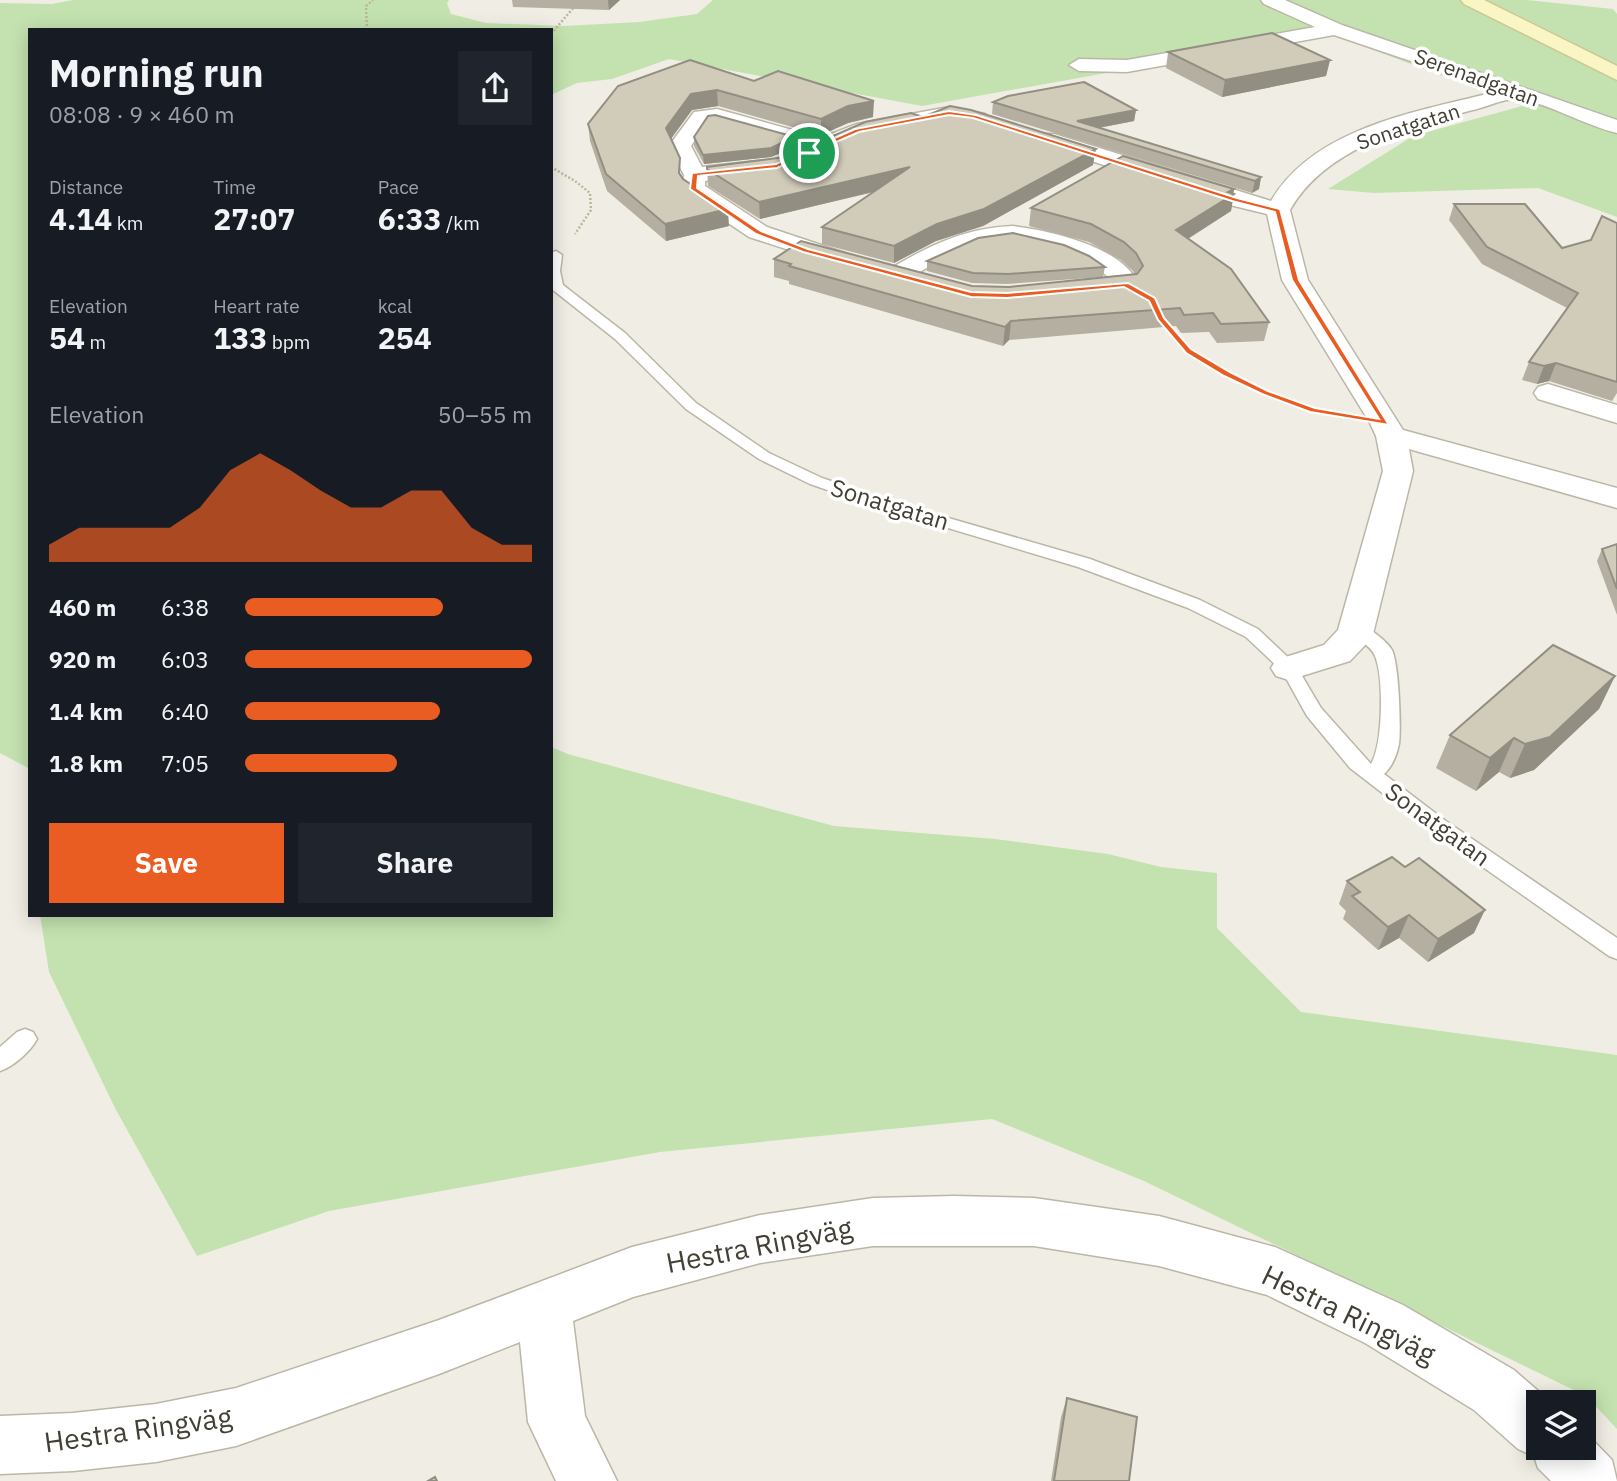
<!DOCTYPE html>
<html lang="en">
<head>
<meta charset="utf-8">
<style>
  :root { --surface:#171b24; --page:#20242c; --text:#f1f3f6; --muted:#9ea1a6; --accent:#e95d22 }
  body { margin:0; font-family:"IBM Plex Sans",sans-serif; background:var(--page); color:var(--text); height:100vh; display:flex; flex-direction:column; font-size:26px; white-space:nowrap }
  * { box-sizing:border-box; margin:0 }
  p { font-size:23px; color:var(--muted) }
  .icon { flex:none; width:38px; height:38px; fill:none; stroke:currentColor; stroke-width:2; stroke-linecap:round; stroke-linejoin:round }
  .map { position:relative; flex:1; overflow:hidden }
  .drawer { position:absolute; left:28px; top:28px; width:525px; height:889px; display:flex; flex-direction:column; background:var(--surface); border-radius:0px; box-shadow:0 4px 18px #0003 }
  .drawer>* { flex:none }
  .buttons { position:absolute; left:1526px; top:1390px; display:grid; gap:14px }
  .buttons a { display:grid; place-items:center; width:70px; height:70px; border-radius:0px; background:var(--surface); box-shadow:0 4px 18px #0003; font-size:35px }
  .pin { position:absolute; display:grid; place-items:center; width:60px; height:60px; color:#fff; margin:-30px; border:4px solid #fff; border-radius:50%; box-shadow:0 2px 7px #0007 }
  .round { display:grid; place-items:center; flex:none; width:74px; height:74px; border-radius:0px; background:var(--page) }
  .overview { display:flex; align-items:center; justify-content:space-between; height:119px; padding:0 21px }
  h1 { font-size:38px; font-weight:800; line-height:52px }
  .figures { display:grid; grid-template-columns:repeat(3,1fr); gap:10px; height:119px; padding:7px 21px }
  .figures div { display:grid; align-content:center }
  .figures b { font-size:30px; font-weight:800 }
  .figures small { font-size:19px; font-weight:400 }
  .figures p { font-size:19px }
  .chart { height:196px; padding:14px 21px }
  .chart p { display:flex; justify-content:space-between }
  .chart svg { width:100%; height:126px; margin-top:7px; fill:var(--accent); opacity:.7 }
  .cta { display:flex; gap:14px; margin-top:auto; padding:14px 21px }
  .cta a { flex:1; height:80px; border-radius:0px; background:var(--accent); color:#fff; font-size:28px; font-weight:800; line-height:80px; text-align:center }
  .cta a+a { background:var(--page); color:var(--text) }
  ul { padding:0 21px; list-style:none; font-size:23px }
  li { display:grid; grid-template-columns:112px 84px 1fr; align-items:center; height:52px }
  li i { height:18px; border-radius:9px; background:var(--accent) }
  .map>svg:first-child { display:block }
  .green { fill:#c4e2af }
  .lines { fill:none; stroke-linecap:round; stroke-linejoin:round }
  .lane-casing { stroke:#bbb7a7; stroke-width:3 }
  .street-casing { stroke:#bbb7a7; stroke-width:3 }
  .secondary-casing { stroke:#cdc796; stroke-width:3 }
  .path-far1 { stroke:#bcb59a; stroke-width:2.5; stroke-dasharray:2 2; stroke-linecap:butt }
  .path { stroke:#bcb59a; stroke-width:3.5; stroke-dasharray:2.5 2.5; stroke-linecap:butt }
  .lane { fill:#fff; fill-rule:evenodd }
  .street { fill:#fff; fill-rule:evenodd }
  .secondary { fill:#faf5c4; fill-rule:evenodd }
  .wall { fill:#b4afa0 }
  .shaded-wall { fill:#928e82 }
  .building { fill:#d1cbba; stroke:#928e82; stroke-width:2 }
  .route { fill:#e95d22; stroke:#fff; stroke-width:2; fill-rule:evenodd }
  .labels { text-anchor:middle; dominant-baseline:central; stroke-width:7; stroke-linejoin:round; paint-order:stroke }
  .far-street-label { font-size:21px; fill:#423f34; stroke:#fff }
  .street-label { font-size:24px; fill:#423f34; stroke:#fff }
  .near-street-label { font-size:28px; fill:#423f34; stroke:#fff }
</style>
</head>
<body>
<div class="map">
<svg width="1617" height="1481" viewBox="0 0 1617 1481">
  <rect width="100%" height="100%" fill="#f0eee4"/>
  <!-- green -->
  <g class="green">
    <polygon points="73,0 449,0 447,3 451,14 486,23 563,26 639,22 697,14 713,0 1527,0 1613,9 1617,14 1617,217 1538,188 1374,193 1328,189 1413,136 1522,106 1329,33 922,106 669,59 612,79 577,83 551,95 551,30 30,30 30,769 0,753 0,3 52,4"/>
    <polygon points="551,747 568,754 834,826 995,839 1108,854 1161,867 1217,873 1217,928 1301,1012 1617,1055 1617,1429 1586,1396 1144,1181 992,1119 660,1152 329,1211 197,1256 115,1108 49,972 40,915 551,915"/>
  </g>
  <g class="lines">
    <defs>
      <g id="lane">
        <path d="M556,251l6,4 -2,16 3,14 62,48 71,70 73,50 53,25 61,21 207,60 110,41 58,29 37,35 26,44 50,56c12,-20 13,-86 4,-108 -4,-11 -20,-17 -27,-27l9,-6c10,3 30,18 35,27 7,15 9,78 7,94 -2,10 -7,23 -15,30l59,45 174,119v21l-8,-3 -180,-127 -79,-61 -43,-52 -25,-45 -36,-34 -58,-29 -110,-41 -207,-62 -61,-21 -51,-25 -73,-50 -71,-70 -62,-49 -2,-37z"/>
        <path d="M25,1029l8,3 4,7c-7,13 -23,27 -37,32v-24l17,-15z"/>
      </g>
      <g id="street">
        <path d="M1261,0h24l57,25 275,95v13c-30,-7 -68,-29 -97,-34 -13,-2 -33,8 -47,11 -66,17 -147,37 -183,100l18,70 95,150 214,58v20l-208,-59 4,22 -40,163 -5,8 -18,19 -61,19 -13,-4 -5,-8 5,-8 48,-15 14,-15 45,-159 -7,-35 -6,-13 -88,-143 -15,-66 -41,-10 -188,-60 -3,-5 3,-5h16l217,67c44,-75 150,-90 228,-110l-165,-56 -207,37 -48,-1 -10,-6 10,-6 48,1 188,-33 -51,-23z"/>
        <polygon points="949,107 985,114 988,118 985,122 978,124 949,119 892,128 864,135 823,152 716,121 707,122 691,146 702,167 758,161 766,163 769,168 766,173 705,181 705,186 767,227 854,256 857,261 854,266 845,268 749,237 685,194 682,189 684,175 669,146 694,112 717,109 821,138 857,124"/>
        <path d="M1012,226c35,4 114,21 126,59l-4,5c-18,5 -43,9 -61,4l-4,-5 4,-5 37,-5c-11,-12 -27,-18 -42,-24 -65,-28 -105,-9 -162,25l-9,3 -9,-3 -4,-5 4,-5c40,-24 77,-42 124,-44z"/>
        <polygon points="1548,384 1617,405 1617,423 1538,399 1534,393 1538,387"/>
        <polygon points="954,1196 1034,1198 1159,1216 1275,1247 1403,1305 1514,1370 1551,1402 1538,1402 1538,1447 1584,1447 1584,1431 1612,1460 1617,1481 1551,1481 1538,1468 1534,1456 1518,1449 1474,1410 1365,1343 1267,1295 1159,1266 1034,1246 873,1246 760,1263 633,1297 573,1321 585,1416 617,1481 556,1481 528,1422 520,1342 439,1374 236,1446 156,1462 73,1471 0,1474 0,1416 73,1413 156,1404 236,1388 439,1320 632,1247 760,1215 873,1198"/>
      </g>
      <polygon id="secondary" points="1461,0 1484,0 1617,66 1617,80 1464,4"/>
    </defs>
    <!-- lane casing -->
    <use href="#lane" class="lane-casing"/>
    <!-- street casing -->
    <use href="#street" class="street-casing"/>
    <!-- secondary casing -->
    <use href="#secondary" class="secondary-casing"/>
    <!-- path-far1 -->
    <g class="path-far1">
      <polyline points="367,30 366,6 373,0"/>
      <polyline points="551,34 580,0"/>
      <polyline points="551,167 575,181 590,193 591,210 575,234"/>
      <path d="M1164,322c28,37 56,53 99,70"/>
    </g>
    <!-- path -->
    <polyline class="path" points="1258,390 1298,405 1334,414"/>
    <!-- lane -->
    <use href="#lane" class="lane"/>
    <!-- street -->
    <use href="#street" class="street"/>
    <!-- secondary -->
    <use href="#secondary" class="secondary"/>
  </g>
  <!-- wall -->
  <g class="wall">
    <polygon points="512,0 620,0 609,10 513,7"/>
    <polygon points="1168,52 1330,60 1326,76 1222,97 1166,68"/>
    <polygon points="754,81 873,117 848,123 821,135 718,106 692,110 671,139 681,177 729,226 666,241 607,191 590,141 588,124"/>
    <polygon points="993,102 1136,110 1134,121 1099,128 1261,177 1259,189 1252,193 992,114"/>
    <polygon points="694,137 795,147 771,157 704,164 694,146"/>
    <polygon points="1093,165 983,226 936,241 894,263 822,244 822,227 874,192 760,219 708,186 707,169"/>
    <polygon points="1234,189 1231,211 1188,239 1269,322 1264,341 1217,343 1209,332 1181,333 1176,326 1009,340 1003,346 789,284 789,281 774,277 774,259 972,286 1009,287 1135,275 1133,271 1121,260 1089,242 1029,226 1031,208"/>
    <polygon points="1454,204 1562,248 1591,240 1617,223 1617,393 1612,401 1549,381 1537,384 1522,380 1529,362 1567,308 1482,264 1449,220"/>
    <polygon points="927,261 1105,267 1103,277 1007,284 972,283 927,271"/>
    <polygon points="1617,544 1617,615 1597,561 1602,549"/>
    <polygon points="1615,676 1599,709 1534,770 1510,778 1499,772 1476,791 1436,768 1450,735"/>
    <polygon points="1347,881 1474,933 1428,962 1399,938 1378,950 1343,919 1346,911 1339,904"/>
    <polygon points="1067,1398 1129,1481 1051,1481 1061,1417"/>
  </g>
  <!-- shaded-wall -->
  <g class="shaded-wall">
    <polygon points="608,0 620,0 609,10"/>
    <polygon points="1330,60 1326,76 1222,97 1225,80"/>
    <polygon points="717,90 718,106 692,110 667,144 666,128 691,94"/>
    <polygon points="874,101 873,117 848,123 821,135 821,119 848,106"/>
    <polygon points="1136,110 1134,121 1087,130 1077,121"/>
    <polygon points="795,137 795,147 771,157 704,164 703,155"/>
    <polygon points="1096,149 1093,165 983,226 936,241 894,263 894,246 937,224"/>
    <polygon points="910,167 910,183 760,219 759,202"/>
    <polygon points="1261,177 1259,189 1252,193 1255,181"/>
    <polygon points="1234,189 1233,195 1234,194 1231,211 1173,248 1176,230"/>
    <polygon points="728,209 729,226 666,241 665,224"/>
    <polygon points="1011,321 1009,340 1003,346 1005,327"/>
    <polygon points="1556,363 1549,381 1537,384 1544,366"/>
    <polygon points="1615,676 1599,709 1534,770 1510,778 1525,744"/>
    <polygon points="1514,738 1499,772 1476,791 1490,758"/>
    <polygon points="1485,910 1474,933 1428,962 1438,939"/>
    <polygon points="1409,915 1399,938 1378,950 1388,927"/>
  </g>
  <!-- building -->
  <g class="building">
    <polygon points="1272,33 1330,60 1225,80 1168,52"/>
    <polygon points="690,60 754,81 778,71 874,101 848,106 821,119 717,90 691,94 666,128 680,158 679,173 683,179 728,209 665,224 606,174 588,124 618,86"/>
    <polygon points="1084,82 1136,110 1077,121 1261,177 1255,181 993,102 1008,96"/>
    <polygon points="950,106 971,110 1096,149 984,209 937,224 894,246 822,227 910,167 759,202 707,169 707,167 785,157 865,122 911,113 923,117"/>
    <polygon points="715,115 795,137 771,148 703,155 694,137 708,116"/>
    <polygon points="1123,156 1234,189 1228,192 1234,194 1176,230 1231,269 1269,322 1221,324 1213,313 1184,315 1180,308 1011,321 1005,327 789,266 791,264 774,259 801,241 972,286 1009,287 1137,274 1143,266 1136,253 1124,242 1091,224 1031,208"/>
    <polygon points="1454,204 1525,204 1562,248 1591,240 1602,216 1617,223 1617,382 1556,363 1544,366 1529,362 1578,293 1487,247"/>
    <polygon points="1013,233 1064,245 1089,256 1105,267 1008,274 973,273 927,261 978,238"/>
    <polygon points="1617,544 1617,589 1602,549"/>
    <polygon points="1553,645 1615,676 1550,737 1525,744 1514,738 1490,758 1450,735"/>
    <polygon points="1392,857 1405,867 1419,858 1485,910 1438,939 1409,915 1388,927 1352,896 1360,892 1347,881"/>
    <polygon points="1067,1398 1137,1417 1129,1481 1054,1481"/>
    <polygon points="435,1477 437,1481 428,1481"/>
  </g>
  <!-- route -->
  <path class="route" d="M949,111l27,4 261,83 43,11 19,71 90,145 -79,-13 -48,-18 -38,-18 -38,-23 -28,-33 -9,-19 -25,-14 -117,11 -36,-1 -168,-45 -47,-18 -66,-45 2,-16 84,-9 79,-35zM949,115l24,3 259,83 43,11 17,68 87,139 -64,-11 -47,-17 -38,-19 -39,-23 -27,-31 -9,-20 -27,-15 -121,10 -36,-1 -163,-43 -47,-18 -64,-43 1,-12 79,-8 82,-36z"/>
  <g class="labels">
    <!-- far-street labels -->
    <g class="far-street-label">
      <text transform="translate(1477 77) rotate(20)">Serenadgatan</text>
      <text transform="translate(1408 126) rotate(-18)">Sonatgatan</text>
    </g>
    <!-- street labels -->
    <g class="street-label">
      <text transform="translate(890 504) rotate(17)">Sonatgatan</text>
      <text transform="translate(1438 824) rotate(36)">Sonatgatan</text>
    </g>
    <!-- near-street labels -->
    <g class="near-street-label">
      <text transform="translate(759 1245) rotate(-11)">Hestra Ringväg</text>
      <text transform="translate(1349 1314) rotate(26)">Hestra Ringväg</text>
      <text transform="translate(138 1429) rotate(-8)">Hestra Ringväg</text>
    </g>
  </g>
</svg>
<div class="buttons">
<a><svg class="icon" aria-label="layers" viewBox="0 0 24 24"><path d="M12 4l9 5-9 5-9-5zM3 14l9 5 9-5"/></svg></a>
</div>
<div class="pin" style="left:809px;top:153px;background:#1e9e55"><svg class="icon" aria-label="arrive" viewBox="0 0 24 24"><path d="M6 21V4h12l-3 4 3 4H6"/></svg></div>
<section class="drawer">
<div class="overview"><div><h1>Morning run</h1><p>08:08 · 9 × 460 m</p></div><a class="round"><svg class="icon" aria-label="share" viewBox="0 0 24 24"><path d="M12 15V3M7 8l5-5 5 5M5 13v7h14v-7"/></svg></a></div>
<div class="figures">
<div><p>Distance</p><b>4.14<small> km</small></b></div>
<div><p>Time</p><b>27:07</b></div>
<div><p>Pace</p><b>6:33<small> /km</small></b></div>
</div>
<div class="figures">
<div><p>Elevation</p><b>54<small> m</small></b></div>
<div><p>Heart rate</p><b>133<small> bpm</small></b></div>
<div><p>kcal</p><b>254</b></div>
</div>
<div class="chart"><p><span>Elevation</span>50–55 m</p>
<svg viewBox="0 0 160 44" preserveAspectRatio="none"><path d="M0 44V38L10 32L20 32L30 32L40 32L50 25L60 12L70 6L80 12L90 19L100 25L110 25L120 19L130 19L140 32L150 38L160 38V44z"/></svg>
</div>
<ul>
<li><b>460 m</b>6:38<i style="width:69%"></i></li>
<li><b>920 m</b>6:03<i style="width:100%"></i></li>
<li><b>1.4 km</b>6:40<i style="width:68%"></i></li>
<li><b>1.8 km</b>7:05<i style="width:53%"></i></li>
</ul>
<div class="cta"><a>Save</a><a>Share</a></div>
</section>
</div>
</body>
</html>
